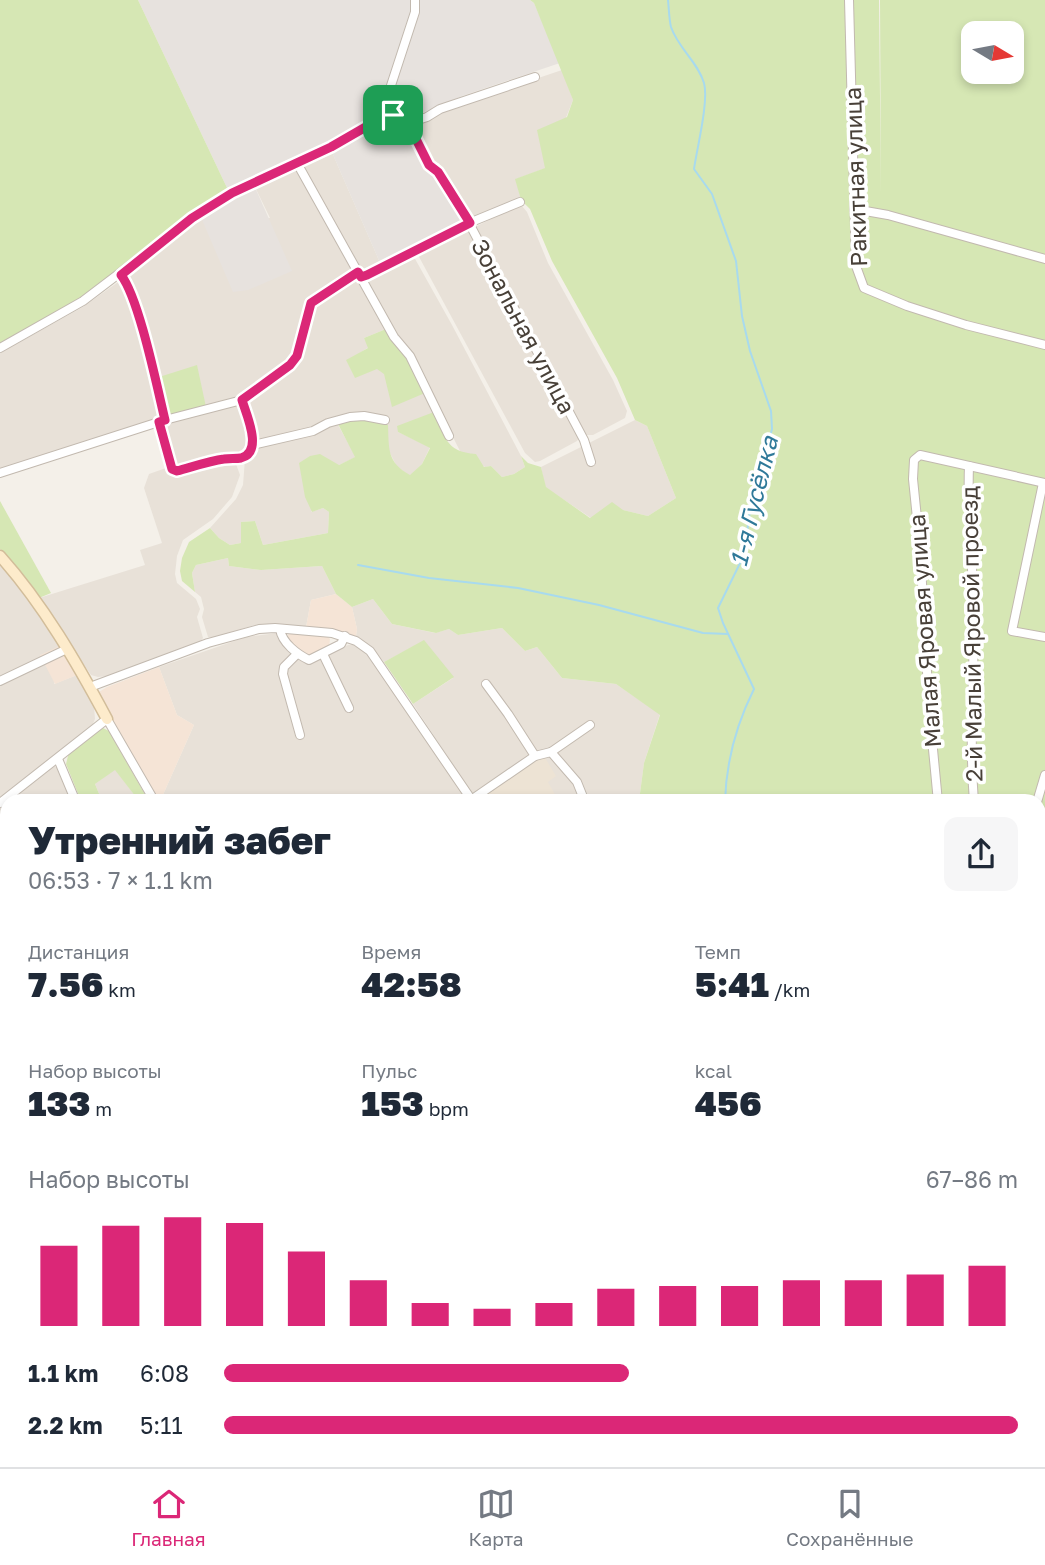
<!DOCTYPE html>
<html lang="ru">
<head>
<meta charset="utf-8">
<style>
  :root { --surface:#fff; --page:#f6f6f7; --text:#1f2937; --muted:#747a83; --line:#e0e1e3; --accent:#db2777 }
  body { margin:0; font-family:"Golos Text",sans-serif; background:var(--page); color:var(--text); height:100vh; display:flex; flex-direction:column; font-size:26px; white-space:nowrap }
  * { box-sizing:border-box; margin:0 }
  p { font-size:23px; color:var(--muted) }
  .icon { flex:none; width:38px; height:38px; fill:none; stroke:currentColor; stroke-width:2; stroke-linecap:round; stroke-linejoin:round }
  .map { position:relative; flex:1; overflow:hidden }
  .sheet { position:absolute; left:0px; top:794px; width:1046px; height:674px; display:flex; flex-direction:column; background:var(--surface); border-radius:21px 21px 0 0; box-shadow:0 4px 10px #0003 }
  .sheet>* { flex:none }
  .needle { width:46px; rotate:100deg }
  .buttons { position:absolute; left:961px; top:21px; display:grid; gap:14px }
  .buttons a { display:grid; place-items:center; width:63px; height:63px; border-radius:14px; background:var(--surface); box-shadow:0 4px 10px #0003; font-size:35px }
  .pin { position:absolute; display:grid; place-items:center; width:60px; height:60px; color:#fff; margin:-30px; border-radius:14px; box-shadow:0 4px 10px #0006 }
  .round { display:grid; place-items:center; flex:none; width:74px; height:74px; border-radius:14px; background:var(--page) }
  .summary { display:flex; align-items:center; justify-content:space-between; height:119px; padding:0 28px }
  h1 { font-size:38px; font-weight:800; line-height:52px }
  .metrics { display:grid; grid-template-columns:repeat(3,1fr); gap:10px; height:119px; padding:7px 28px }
  .metrics div { display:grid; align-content:center }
  .metrics b { font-size:35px; font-weight:800 }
  .metrics small { font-size:19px; font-weight:400 }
  .metrics p { font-size:19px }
  .chart { height:196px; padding:14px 28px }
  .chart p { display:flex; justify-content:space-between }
  .chart svg { width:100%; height:126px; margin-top:7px; stroke:var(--accent); stroke-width:6 }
  ul { padding:0 28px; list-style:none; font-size:23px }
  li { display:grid; grid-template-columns:112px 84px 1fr; align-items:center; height:52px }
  li i { height:18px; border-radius:9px; background:var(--accent) }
  .dock { display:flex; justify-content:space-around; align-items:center; height:98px; border-top:2px solid var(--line); background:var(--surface); font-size:19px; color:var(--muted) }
  .dock a { display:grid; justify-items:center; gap:4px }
  .dock .on { color:var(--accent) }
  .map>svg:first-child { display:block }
  .residential { fill:#e8e1d8 }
  .commercial { fill:#f5e4d6 }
  .industrial { fill:#e7e2de }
  .education { fill:#ede3d4 }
  .green { fill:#d6e7b4; fill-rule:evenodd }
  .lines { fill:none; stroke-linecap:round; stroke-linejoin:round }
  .stream { stroke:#a8daee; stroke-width:2 }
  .street-casing { stroke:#c2b9af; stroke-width:10 }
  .secondary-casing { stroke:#d2bd9a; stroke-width:13 }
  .primary-casing { stroke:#e0af6b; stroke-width:15 }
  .street { stroke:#fff; stroke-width:8 }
  .secondary { stroke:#fdebcb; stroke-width:10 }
  .primary { stroke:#fbd49c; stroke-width:12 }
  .route-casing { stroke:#fff; stroke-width:14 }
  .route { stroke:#db2777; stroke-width:9 }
  .labels { text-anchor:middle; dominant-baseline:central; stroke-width:7; stroke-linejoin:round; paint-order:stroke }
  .street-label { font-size:23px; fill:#484038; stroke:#fff }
  .water-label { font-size:24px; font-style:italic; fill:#2f7999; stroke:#fff }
</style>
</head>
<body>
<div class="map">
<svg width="1045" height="1467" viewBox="0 0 1045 1467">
  <rect width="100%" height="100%" fill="#f4f0e9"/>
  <!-- residential -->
  <g class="residential">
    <polygon points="562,70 573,100 546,168 516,179 521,200 477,217 472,216 467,213 439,163 432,162 416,129 417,124 441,111"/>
    <polygon points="331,150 381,265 363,272 359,270 302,165"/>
    <polygon points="291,169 298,171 353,272 317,295 294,356 288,363 245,396 206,407 156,378 128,277 129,274 200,215 270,218 254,185"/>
    <polygon points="519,205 522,206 527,212 548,263 613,380 627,411 625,418 593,435 585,435 475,227"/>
    <polygon points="464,229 471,230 579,438 577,441 540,461 535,462 525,453 418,255 420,251"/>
    <polygon points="410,256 414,257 452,325 521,456 525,467 514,474 502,477 491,466 485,467 461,453 411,354 396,337 366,280"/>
    <polygon points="358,276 386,329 364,338 369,347 347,361 378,369 425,393 434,412 398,432 430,447 422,464 410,476 397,467 390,453 338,425 356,457 339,465 311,512 323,508 329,512 328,533 263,545 255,521 241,522 241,543 230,545 219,538 210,528 236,499 243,485 245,459 253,451 246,400 291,367 313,305"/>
    <polygon points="121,280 139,327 160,417 0,470 0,353 83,307"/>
    <polygon points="239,403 250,445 245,454 175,468 164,423"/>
    <polygon points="635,420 647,426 676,498 648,516 623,510 591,518 545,487 541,467"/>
    <polygon points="224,461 233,461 236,464 240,475 232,497 213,519 183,540 177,556 175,574 177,583 196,599 200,609 197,617 203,638 200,642 116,675 98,677 91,675 39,598 145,565 140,550 162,543 144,488 149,474 166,468 173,474"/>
    <polygon points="228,558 229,566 261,570 322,566 336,594 311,600 306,627 258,624 212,638 208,637 202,617 204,609 201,597 195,592 192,573 196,565"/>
    <polygon points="0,561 32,603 60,646 54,684 77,675 94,707 95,719 92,726 0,797"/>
    <polygon points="373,599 392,624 435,633 449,629 458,635 502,628 525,651 537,647 562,678 616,684 660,714 644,763 639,801 477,801 413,704 453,678 424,641 384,662 374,650 356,636 357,629 352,607"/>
    <polygon points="277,633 292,655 308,662 348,645 354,645 366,653 468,801 160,802 158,800 162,797 194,725 177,715 159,667 246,637"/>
    <polygon points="54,766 57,768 72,801 7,802 7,913 0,901 0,805"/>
    <polygon points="115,769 139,801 102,801 95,784"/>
    <polygon points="0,913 7,925 7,1020 0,1008"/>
    <polygon points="0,1021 7,1032 7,1115 0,1103"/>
    <polygon points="1045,1326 1045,1400 1040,1399 1040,1350"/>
    <polygon points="1045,1439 1045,1467 997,1467 997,1461 1040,1461 1040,1450 1042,1450"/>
    <polygon points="207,1461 320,1461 323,1467 210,1467"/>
    <polygon points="330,1461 401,1461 404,1467 333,1467"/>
    <polygon points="469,1461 628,1461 619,1467 460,1467"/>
    <polygon points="641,1461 690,1461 694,1467 632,1467"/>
    <polygon points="707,1461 847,1461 846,1467 710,1467"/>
    <polygon points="864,1461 924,1461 923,1467 864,1467"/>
  </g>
  <!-- commercial -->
  <g class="commercial">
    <polygon points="336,594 352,607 357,629 356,636 306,627 311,600"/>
    <polygon points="289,633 326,635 330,639 329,648 310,655 301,653 287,637"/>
    <polygon points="60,646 77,675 55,684 40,655"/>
    <polygon points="159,667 177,715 194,725 162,797 158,800 100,699 99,692 107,687"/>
  </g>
  <!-- industrial -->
  <g class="industrial">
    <polygon points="138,0 530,0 534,3 560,63 462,96 413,117 399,109 374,117 331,143 228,190"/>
    <polygon points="392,120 403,127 426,165 437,175 461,215 462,220 460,225 381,265 331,150"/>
    <polygon points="254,185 292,271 248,290 233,292 200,215 232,195"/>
  </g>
  <!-- education -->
  <polygon class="education" points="544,756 556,776 548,782 558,800 555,801 491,801 486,794"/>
  <!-- green -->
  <g class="green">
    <polygon points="0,0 138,0 228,190 189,215 77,302 0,344"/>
    <path d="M530,0h349l2,195 -1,-195h165v1199l-5,-12v-385l-401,-1 5,-38 16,-48 -44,-31 -54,-6 -25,-31 -12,4 -23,-23 -44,7 -9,-6 -13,4 -44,-9 -19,-25 -21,8 -16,-13 -14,-28 -61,4 -32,-4 -1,-8 -32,7 -4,8 3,19 -13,-11 -2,-10 2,-13 7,-16 21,-14 9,10 11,7 11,-2v-21l14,-1 8,24 65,-12 1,-21 -6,-4 -11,4 -7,-15 -6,-34 11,-7 10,-2 19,11 16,-8 -17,-33c19,-6 32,-3 50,1 1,25 -1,37 22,50l12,-11 8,-16 -32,-16 -1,-6 37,-14c11,24 11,40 42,42l8,13 7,-1 11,11 12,-3 11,-7 -4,-11 7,7 13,4 5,20 44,31 22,-16 11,8 25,6 28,-18 -29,-72 -12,-6 -18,-42 -65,-117 -22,-52 -9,-9 -6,-21 30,-11 -8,-38 30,-13 6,-17 -39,-97zM973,33h39v39h-39z"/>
    <polygon points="386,329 407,357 425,393 392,407 384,374 377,369 355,378 346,360 368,348 364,338"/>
    <polygon points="197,365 206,407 168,415 156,378"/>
    <polygon points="0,501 51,593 39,598 0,549"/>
    <polygon points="424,640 454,677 413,704 384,662"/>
    <polygon points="103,728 109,731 147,798 139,801 115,770 95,784 102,801 81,801 66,764 69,752"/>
    <polygon points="0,1103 7,1115 7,1182 0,1173"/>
    <polygon points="0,1218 7,1222 7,1461 146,1461 149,1467 0,1467"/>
    <polygon points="1045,1250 1045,1326 1041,1350 1040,1280"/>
  </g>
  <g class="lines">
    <!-- stream -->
    <g class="stream">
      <path d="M668,0c1,9 1,19 3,27 7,21 27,35 33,56 5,18 -7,65 -10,86l18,25 24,67 6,55 8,35 21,60 1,18 -22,81 -6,45 -26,53 5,15 31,66c-17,34 -28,74 -29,113"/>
      <polyline points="358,565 429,578 518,588 599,605 703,633 728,634"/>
      <polyline points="1040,1118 1045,1124"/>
    </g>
    <defs>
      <g id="street">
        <polyline points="849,0 856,266 864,288 907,306 966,325 1045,345"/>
        <polyline points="383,117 382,113 415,12 415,0"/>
        <polyline points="406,124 427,117 440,109 535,77"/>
        <polyline points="297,163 394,337 410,356 449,436"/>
        <polyline points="854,209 888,215 1045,259"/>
        <path d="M121,275c18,23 36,112 44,145"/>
        <polyline points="361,277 469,223 520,202"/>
        <polyline points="0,348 83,301 192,218 232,193 331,147 383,117 393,115 400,118 412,131 429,165 438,172 469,223 584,440 591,462"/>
        <polyline points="159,422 172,469 177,471 224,459 239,459 247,455 253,445 242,400"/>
        <polyline points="253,445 313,431 328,423 350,417 364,416 385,420"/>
        <path d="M969,466c-2,50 4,99 5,149 0,62 -5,124 0,187"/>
        <polyline points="0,473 165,420 242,400 290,365 297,357 311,303 358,272"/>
        <polyline points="1043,483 1012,631 1045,637"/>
        <path d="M280,629c2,14 17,25 29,31l32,-16 4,-8"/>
        <polyline points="297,654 284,667 283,674 300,735"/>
        <polyline points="323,654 349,708"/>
        <polyline points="0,681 67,649"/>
        <polyline points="486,684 508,714 535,756"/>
        <polyline points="90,687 208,643 259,629 275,628 332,633 356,641 370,651 473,802"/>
        <polyline points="551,752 577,782 585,802"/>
        <polyline points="58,759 76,802"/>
        <polyline points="471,800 535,756 551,752 590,725"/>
        <polyline points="938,802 929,707 920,548 913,479 914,460 920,455 1045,483"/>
        <polyline points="1037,802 1045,775"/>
        <polyline points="0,803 107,719 155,802"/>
        <polyline points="1040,829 1045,831"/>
        <polyline points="1040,900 1045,900"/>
        <polyline points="0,908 7,920"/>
        <polyline points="1040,913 1045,920"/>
        <polyline points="1040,958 1045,964"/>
        <polyline points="0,1015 7,1027"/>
        <polyline points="1040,1240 1045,1244"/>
        <polyline points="1040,1402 1045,1402"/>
        <polyline points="325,1461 328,1467"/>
        <polyline points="404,1461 407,1467"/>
        <polyline points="694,1461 699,1467"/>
        <polyline points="456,1467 465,1461"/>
        <polyline points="626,1467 635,1461"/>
        <polyline points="859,1467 859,1461"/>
        <polyline points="939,1467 941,1461"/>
      </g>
      <path id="secondary" d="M0,556c43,48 77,107 107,163"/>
      <g id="primary">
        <polyline points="0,1196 7,1208"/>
        <polyline points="152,1461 156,1467"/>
      </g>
    </defs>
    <!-- street casing -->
    <use href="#street" class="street-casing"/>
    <!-- secondary casing -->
    <use href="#secondary" class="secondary-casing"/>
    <!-- primary casing -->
    <use href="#primary" class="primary-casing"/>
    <!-- street -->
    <use href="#street" class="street"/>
    <!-- secondary -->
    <use href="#secondary" class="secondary"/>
    <!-- primary -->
    <use href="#primary" class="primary"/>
  </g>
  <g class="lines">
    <defs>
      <path id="route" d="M393,115l7,3 12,13 17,34 9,7 32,51 -103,52 -6,2 -3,-5 -47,31 -14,53 -7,9 -48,35c4,14 22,52 -1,58 -5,1 -11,0 -17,1 -15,2 -32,8 -47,12l-5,-2 -13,-47 6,-2c-8,-33 -26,-122 -44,-145l71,-57 40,-25 99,-46 52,-30z"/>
    </defs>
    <!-- route casing -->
    <use href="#route" class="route-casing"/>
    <!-- route -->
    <use href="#route" class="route"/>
  </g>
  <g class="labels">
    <!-- street labels -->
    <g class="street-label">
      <text transform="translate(855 177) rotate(-92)">Ракитная улица</text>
      <text transform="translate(524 326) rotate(62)">Зональная улица</text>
      <text transform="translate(924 631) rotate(-94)">Малая Яровая улица</text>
      <text transform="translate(971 634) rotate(-91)">2-й Малый Яровой проезд</text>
    </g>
    <!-- water labels -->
    <g class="water-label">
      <text transform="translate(753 501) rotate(-76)">1-я Гусёлка</text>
    </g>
  </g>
</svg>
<div class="buttons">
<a><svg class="needle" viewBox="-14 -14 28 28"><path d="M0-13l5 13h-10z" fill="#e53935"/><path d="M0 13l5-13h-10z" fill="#747a83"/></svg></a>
</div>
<div class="pin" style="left:393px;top:115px;background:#1e9e55"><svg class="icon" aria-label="arrive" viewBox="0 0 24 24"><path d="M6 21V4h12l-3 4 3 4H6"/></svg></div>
<section class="sheet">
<div class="summary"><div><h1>Утренний забег</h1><p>06:53 · 7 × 1.1 km</p></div><a class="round"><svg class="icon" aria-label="share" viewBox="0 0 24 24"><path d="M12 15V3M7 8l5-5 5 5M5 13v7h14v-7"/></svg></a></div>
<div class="metrics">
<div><p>Дистанция</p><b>7.56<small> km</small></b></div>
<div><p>Время</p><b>42:58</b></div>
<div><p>Темп</p><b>5:41<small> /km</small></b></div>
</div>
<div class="metrics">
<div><p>Набор высоты</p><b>133<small> m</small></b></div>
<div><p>Пульс</p><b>153<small> bpm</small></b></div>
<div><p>kcal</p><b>456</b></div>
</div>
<div class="chart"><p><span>Набор высоты</span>67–86 m</p>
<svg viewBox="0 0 160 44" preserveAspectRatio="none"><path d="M5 44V16M15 44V9M25 44V6M35 44V8M45 44V18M55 44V28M65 44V36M75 44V38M85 44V36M95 44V31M105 44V30M115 44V30M125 44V28M135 44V28M145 44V26M155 44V23"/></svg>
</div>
<ul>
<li><b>1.1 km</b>6:08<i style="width:51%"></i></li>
<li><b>2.2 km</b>5:11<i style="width:100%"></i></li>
</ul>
</section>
</div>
<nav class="dock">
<a class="on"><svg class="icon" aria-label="home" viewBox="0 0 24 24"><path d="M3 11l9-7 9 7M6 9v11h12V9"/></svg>Главная</a>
<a><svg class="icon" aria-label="map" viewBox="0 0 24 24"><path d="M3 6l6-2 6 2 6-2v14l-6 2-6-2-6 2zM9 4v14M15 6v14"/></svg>Карта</a>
<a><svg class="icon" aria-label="saved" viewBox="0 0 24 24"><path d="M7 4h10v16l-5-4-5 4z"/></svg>Сохранённые</a>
</nav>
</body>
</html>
